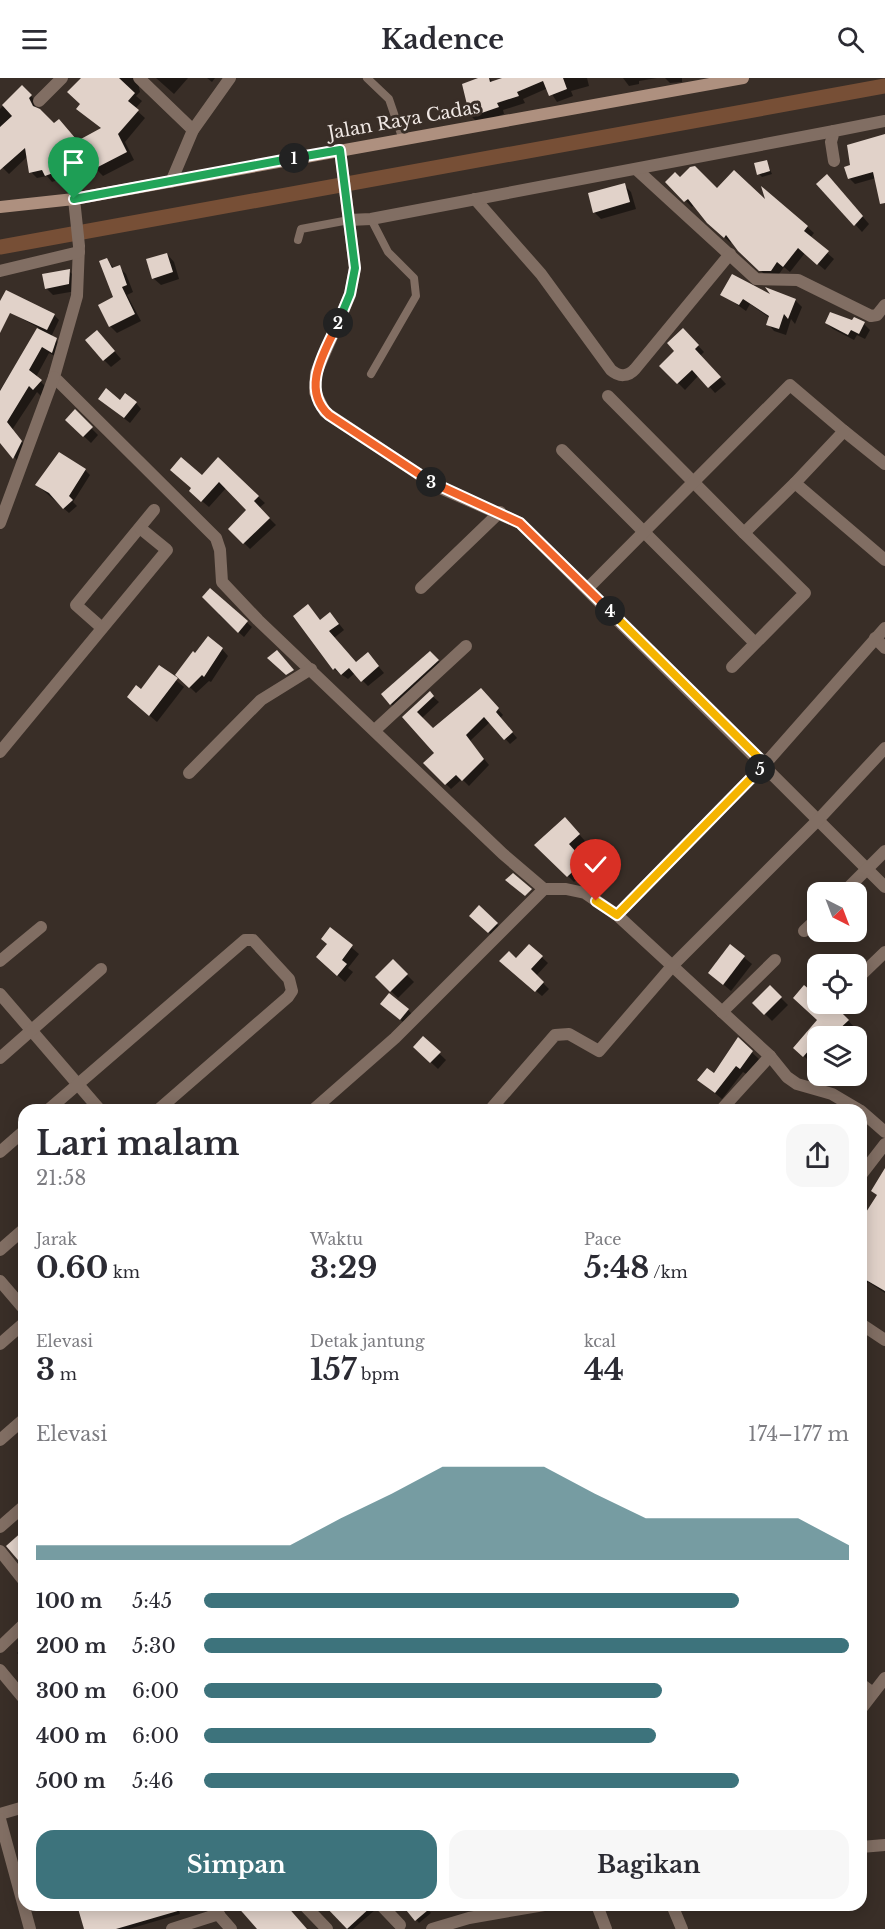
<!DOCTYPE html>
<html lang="id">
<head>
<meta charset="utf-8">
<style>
  :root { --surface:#fff; --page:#f7f7f7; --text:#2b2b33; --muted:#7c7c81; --accent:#3d737c }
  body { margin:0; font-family:"Libre Baskerville",serif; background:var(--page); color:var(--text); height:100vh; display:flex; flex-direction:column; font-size:22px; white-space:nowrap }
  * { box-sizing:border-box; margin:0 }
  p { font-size:20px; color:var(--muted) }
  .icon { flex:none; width:33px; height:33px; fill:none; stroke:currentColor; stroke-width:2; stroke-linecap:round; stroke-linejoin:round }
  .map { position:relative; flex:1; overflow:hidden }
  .side { position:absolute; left:18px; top:1026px; width:849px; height:807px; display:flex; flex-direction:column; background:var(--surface); border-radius:18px; box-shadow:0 3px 15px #0003 }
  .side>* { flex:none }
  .needle { width:39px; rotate:138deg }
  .controls { position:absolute; left:807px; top:804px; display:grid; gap:12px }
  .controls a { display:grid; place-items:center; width:60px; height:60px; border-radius:12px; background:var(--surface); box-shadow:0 3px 15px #0003; font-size:30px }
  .pin { position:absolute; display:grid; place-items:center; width:51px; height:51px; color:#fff; margin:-62px -26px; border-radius:50% 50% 50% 0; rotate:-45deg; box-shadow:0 0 6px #0007 }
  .pin .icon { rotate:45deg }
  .km { position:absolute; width:30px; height:30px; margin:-15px; border-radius:50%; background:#222; color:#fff; font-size:16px; line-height:30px; text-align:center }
  .round { display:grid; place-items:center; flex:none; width:63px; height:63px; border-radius:18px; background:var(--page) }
  .head { display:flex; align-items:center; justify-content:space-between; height:102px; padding:0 18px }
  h1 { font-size:33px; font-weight:700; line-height:45px }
  .figures { display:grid; grid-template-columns:repeat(3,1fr); gap:9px; height:102px; padding:6px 18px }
  .figures div { display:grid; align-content:center }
  .figures b { font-size:30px; font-weight:700 }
  .figures small { font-size:16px; font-weight:400 }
  .figures p { font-size:16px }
  .chart { height:168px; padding:12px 18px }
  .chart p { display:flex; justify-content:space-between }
  .chart svg { width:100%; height:108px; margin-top:6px; fill:var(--accent); opacity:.7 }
  .cta { display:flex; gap:12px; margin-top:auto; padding:12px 18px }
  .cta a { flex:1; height:69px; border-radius:18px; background:var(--accent); color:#fff; font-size:24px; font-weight:700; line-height:69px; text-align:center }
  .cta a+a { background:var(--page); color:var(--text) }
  ul { padding:0 18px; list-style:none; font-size:20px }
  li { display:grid; grid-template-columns:96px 72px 1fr; align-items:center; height:45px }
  li i { height:15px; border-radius:8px; background:var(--accent) }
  header { display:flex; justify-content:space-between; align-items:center; height:78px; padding:0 18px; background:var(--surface); font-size:27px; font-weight:700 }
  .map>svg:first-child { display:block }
  .shadow { fill:#0007 }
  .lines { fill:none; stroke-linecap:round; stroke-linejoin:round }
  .canal { stroke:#774f36; stroke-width:15 }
  .building { fill:#e1d2c9 }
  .lane { stroke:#816e63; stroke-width:8 }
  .street { stroke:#816e63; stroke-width:12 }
  .secondary { stroke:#ae907f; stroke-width:12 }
  .split-1-casing { stroke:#fff; stroke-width:12 }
  .split-2-casing { stroke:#fff; stroke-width:12 }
  .split-3-casing { stroke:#fff; stroke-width:12 }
  .split-4-casing { stroke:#fff; stroke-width:12 }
  .split-5-casing { stroke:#fff; stroke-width:12 }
  .split-6-casing { stroke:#fff; stroke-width:12 }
  .split-1 { stroke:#22a559; stroke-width:8 }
  .split-2 { stroke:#22a559; stroke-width:8 }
  .split-3 { stroke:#f0652b; stroke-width:8 }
  .split-4 { stroke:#f0652b; stroke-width:8 }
  .split-5 { stroke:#f5b400; stroke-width:8 }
  .split-6 { stroke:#f5b400; stroke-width:8 }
  .labels { text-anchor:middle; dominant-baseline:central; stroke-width:6; stroke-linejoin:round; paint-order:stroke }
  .street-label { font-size:18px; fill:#f0e8e4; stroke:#392e27 }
</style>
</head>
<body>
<header><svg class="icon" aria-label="menu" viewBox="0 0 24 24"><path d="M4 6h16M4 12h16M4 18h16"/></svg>Kadence<svg class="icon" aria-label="search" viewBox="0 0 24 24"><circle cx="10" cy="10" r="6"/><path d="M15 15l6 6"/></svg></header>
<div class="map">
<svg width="885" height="1851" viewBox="0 0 885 1851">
  <rect width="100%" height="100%" fill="#392e27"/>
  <!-- shadow -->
  <g class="shadow">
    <polygon points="83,0 143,0 138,5 140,14 136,18 142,23 135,31 145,40 125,64 134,82 103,98 95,90 81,62 102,51 86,38 82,27"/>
    <polygon points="156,0 188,0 174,16"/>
    <polygon points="207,0 215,0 212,4"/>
    <polygon points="483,0 489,0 493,4 506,0 587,0 589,8 571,13 573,18 557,24 548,10 523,21 525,25 503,32 504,36 478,45 471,38"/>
    <polygon points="623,0 657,0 639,3 639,6 629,8"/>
    <polygon points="665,0 682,0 682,4 670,5"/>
    <polygon points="22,9 37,24 34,26 36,31 54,47 65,49 81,68 64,80 73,104 63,108 58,102 52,104 47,98 37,100 31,94 28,78 9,96 0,87 0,31"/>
    <polygon points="885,57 885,112 876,100 855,106 849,100 851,88"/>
    <polygon points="766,83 772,96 762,99 759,96"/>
    <polygon points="680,101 787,131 814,155 810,160 834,181 825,192 805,175 790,194 784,189 777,199 767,199 732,163 731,165 715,151 694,127 692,129 667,104"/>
    <polygon points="834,105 869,146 862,154 818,106"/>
    <polygon points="624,107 631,114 636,131 601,141 594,134"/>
    <polygon points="167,176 174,184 179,201 161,207 153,200"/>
    <polygon points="107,182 115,191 119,189 126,196 133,214 127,217 141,243 117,255 110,248 114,220"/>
    <polygon points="69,193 76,200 76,213 53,217 46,210"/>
    <polygon points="722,216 795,222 802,229 795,246 791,241 786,257 774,253 768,246 770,240 750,226 746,233"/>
    <polygon points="2,230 54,237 59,242 51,259 63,268 59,280 49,275 36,299 47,310 41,318 37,314 12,352 28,371 20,386 0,361 0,312 39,250"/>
    <polygon points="831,235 864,246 870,252 865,261 857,257 854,262 833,251 826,245"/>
    <polygon points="689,258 704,274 700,278 726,306 715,315 699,297 685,312 661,288"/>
    <polygon points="104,261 121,281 111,289 104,282"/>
    <polygon points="136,325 141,331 130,345 106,326"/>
    <polygon points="75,334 98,357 91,365 74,349"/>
    <polygon points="218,381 265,425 259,430 276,447 250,471 230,451 248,432 227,409 209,429 197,419 202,399"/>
    <polygon points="85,392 90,397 73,424 77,428 69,435 37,407"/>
    <polygon points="210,512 252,549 244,559 219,537 221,534"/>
    <polygon points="336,542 344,552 334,560 356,585 373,582 384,595 368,608 355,595 348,601 334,591 320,543"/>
    <polygon points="222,571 228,578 211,604 209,603 196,615 177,597 196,577"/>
    <polygon points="437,581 444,589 398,632 391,626"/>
    <polygon points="160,589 184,609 157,644 136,626"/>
    <polygon points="480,612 503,637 500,640 517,660 510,666 490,644 470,663 489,687 469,708 462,701 451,711 439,699 436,675 404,639 429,615 439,624 422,640 433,652"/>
    <polygon points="571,747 585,763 574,773 589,790 574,804 537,767"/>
    <polygon points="479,829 504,853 496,861 471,838"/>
    <polygon points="330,851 359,876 348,890 353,894 345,904 325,886"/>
    <polygon points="530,868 548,885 536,898 549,911 542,918 507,889"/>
    <polygon points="730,868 752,886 731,913 717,901"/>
    <polygon points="393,883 414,904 398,920 377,899"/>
    <polygon points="770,909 788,927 772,943 754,925"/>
    <polygon points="818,926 840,926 847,933 843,937 855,950 845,958 837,955 834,958 818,958 818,977 811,985 795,969 819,943"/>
    <polygon points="408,932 415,939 408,948 389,933"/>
    <polygon points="423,960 446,982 438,991 415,969"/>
    <polygon points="738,962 759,981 748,997 743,994 722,1021 699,1002 714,997"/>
    <polygon points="885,1093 885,1215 868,1204 861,1216 861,1145 878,1118 873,1113"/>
    <polygon points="24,1568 24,1582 17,1575"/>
    <polygon points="78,1827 177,1827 180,1836 129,1851 85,1851"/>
    <polygon points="326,1827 370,1827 375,1832 353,1851 347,1851"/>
    <polygon points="404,1827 424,1827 431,1835 419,1845"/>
  </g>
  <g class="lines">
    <!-- canal -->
    <polyline class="canal" points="0,169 885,8"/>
  </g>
  <!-- building -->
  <g class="building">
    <polygon points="81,0 119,0 135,15 128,23 139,32 118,56 127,74 94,91 79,62 101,50 76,31 80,26 67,14"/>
    <polygon points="478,0 489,0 490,4 502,0 563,0 567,11 549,18 543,3 517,14 519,18 497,25 499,29 470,39 462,6"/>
    <polygon points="22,7 32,17 29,20 33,28 40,31 54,45 59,41 76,61 59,74 68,98 56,102 53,95 45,98 42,92 29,95 25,70 0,92 0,49 12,38 2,27"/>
    <polygon points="885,56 885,125 880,126 873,94 848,101 844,89 850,87 847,67"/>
    <polygon points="767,82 770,93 757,97 754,85"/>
    <polygon points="695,88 717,110 734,92 765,121 761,108 808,148 804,153 829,173 817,187 798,170 783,189 777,184 771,193 759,193 738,173 726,157 724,160 707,145 688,121 684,124 665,104 675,94 680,99 690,89"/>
    <polygon points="827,96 863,138 854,148 816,106"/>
    <polygon points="625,105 630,124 593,135 588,115"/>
    <polygon points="167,175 173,194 152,201 146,181"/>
    <polygon points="107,180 112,190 120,187 127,207 122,209 135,236 109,249 98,227 113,219 99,183"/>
    <polygon points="70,191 69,206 45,211 42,196"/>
    <polygon points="732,196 770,216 765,209 796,221 788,241 784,236 779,251 766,247 769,238 743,221 739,227 720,217"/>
    <polygon points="6,212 55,236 47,252 10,235 0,255 0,223"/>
    <polygon points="830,234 852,242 854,239 865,244 859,256 851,252 848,257 825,245"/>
    <polygon points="37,250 57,260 52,275 42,269 29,292 42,302 33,312 29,308 7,344 22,363 13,381 0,365 0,313"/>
    <polygon points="683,250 699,267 695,271 721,299 708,310 692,292 677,306 659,288 674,273 667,265"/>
    <polygon points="97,252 115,273 103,283 85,262"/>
    <polygon points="106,310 120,322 125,315 137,324 124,340 98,321"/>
    <polygon points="75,331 93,349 83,359 65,342"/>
    <polygon points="59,374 86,391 69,418 73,422 63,431 49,415 35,407"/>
    <polygon points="181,379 202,397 218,379 259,418 254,423 270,440 243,466 228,451 246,432 219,404 201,424 189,413 191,410 170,392"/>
    <polygon points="210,510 248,543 238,555 202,519"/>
    <polygon points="308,526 320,542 330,534 339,546 329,553 356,584 368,574 379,588 361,604 349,590 341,597 335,590 333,592 293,538"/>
    <polygon points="208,558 223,570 204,599 202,597 189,610 175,597 193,573 195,575"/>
    <polygon points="277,572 294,592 286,597 267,580"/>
    <polygon points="430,573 439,582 390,627 381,616"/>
    <polygon points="159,587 178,600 149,638 127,619 136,607 141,611"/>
    <polygon points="481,610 499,630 496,634 513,654 504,662 484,639 466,657 484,681 462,703 456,697 445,707 423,685 434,675 402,639 430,613 434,618 417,634 433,650"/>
    <polygon points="565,739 580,756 569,766 584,783 567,799 534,767"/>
    <polygon points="513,795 532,811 525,818 505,802"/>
    <polygon points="479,827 498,845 488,855 469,838"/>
    <polygon points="330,849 353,867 342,882 347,886 337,898 316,879 327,866 321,861"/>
    <polygon points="529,866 543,878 531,891 544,904 535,914 499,883 509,873 516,880"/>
    <polygon points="730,866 745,878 723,907 708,895"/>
    <polygon points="393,881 408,896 390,914 375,899"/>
    <polygon points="770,907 782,919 764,937 752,925"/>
    <polygon points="804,907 818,919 818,926 833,926 849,942 835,955 829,949 821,958 818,958 818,962 803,979 793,970 817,942 793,920"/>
    <polygon points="389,915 409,931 400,942 380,926"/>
    <polygon points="423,958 441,974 430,985 413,969"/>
    <polygon points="738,959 753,973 740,991 736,988 715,1015 697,1002 707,990 714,995"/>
    <polygon points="885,1090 885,1213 861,1199 861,1142 877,1117 871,1113"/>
    <polygon points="24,1452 24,1489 6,1468"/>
    <polygon points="77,1827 188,1827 188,1830 116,1851 84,1851"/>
    <polygon points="236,1827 286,1827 307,1851 257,1851"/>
    <polygon points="324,1827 373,1827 347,1851"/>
    <polygon points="402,1827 434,1827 415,1843"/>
  </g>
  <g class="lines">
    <!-- lane -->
    <g class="lane">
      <polyline points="367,0 389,21 402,59"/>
      <polyline points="298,162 301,151 349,142"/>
      <polyline points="371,296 416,218 414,200 388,174 371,141"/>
    </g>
    <!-- street -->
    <g class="street">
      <polyline points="139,0 193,52"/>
      <polyline points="39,23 62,0"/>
      <polyline points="340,72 355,190 350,217 316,295 315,314 325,334 438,409 520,445 885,809"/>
      <polyline points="834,83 831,64 834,53 885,43"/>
      <polyline points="636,91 756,201 798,202 871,238 877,237 885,227"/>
      <polyline points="171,104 193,52 230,0"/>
      <polyline points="74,121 79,168 77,218 54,299 216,460 220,472 222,504 258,542 503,776 544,811 566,811 585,815 617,837 770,978 787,999 797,1006 832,1016 859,1032"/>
      <path d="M475,121l66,75 70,96c8,7 17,7 24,-1l95,-115"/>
      <polyline points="349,142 371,141 834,53"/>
      <polyline points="0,193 79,174"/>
      <polyline points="608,318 744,455 795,405"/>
      <polyline points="844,353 885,386"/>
      <polyline points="562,372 755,565"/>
      <polyline points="0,445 54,299"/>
      <polyline points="421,510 500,434"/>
      <polyline points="587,511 790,307 844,353 795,405 885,482"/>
      <polyline points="102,550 76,527 154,432"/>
      <polyline points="875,560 885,570"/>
      <polyline points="732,589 805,515 744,455"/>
      <polyline points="375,652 466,568"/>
      <polyline points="0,674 167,472 140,450"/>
      <polyline points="189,695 261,622 311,591"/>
      <polyline points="844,814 885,773"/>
      <polyline points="617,837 765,686 885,550"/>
      <polyline points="804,853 818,840"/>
      <polyline points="0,883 41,849"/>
      <polyline points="856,902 885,874"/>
      <polyline points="0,916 100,1032"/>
      <polyline points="722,934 775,882"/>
      <polyline points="0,980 101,891"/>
      <polyline points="48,1032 245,862 253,862 289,901 292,913 288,919 158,1032"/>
      <polyline points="313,1032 395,960 544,811"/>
      <polyline points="490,1032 555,957 569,956 599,973 674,886 819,741 885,670"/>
      <polyline points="721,1032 770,978"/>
      <polyline points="861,1033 885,1054"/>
      <polyline points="0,1074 24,1053"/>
      <polyline points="861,1097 885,1066"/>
      <polyline points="0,1172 24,1151"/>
      <polyline points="0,1203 24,1231"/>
      <polyline points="861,1246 885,1262"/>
      <polyline points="0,1266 24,1245"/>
      <polyline points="0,1362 24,1341"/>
      <polyline points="0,1449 24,1428"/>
      <polyline points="0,1473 24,1503"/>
      <polyline points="0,1569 24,1546"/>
      <polyline points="0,1592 24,1621"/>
      <polyline points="861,1606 873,1615"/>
      <polyline points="861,1631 885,1600"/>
      <polyline points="0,1736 24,1729"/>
      <polyline points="0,1741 30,1851"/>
      <polyline points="861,1769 885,1767"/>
      <polyline points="210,1827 231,1851"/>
      <polyline points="304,1827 327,1851"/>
      <polyline points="381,1827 400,1847"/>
      <polyline points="597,1827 606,1851"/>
      <polyline points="672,1827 682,1851"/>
      <polyline points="172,1851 219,1836"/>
      <polyline points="432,1851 469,1840 544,1827"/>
    </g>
    <!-- secondary -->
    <polyline class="secondary" points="0,129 74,121 743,0"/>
  </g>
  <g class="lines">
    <defs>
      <polyline id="split-1" points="74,121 294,80"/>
      <polyline id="split-2" points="294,80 340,72 355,190 350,216 338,245"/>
      <path id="split-3" d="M338,245c-13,28 -38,66 -9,92l102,67"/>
      <polyline id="split-4" points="431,404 520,445 610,533"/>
      <polyline id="split-5" points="610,533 765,686 760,691"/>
      <polyline id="split-6" points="596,823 617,837 760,691"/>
    </defs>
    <!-- split-1 casing -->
    <use href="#split-1" class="split-1-casing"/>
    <!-- split-2 casing -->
    <use href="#split-2" class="split-2-casing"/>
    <!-- split-3 casing -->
    <use href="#split-3" class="split-3-casing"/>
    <!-- split-4 casing -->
    <use href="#split-4" class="split-4-casing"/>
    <!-- split-5 casing -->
    <use href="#split-5" class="split-5-casing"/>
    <!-- split-6 casing -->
    <use href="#split-6" class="split-6-casing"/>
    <!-- split-1 -->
    <use href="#split-1" class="split-1"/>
    <!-- split-2 -->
    <use href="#split-2" class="split-2"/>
    <!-- split-3 -->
    <use href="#split-3" class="split-3"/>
    <!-- split-4 -->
    <use href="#split-4" class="split-4"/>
    <!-- split-5 -->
    <use href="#split-5" class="split-5"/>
    <!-- split-6 -->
    <use href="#split-6" class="split-6"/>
  </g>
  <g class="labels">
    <!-- street labels -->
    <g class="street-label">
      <text transform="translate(404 42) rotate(-10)">Jalan Raya Cadas</text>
    </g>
  </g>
</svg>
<div class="controls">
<a><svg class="needle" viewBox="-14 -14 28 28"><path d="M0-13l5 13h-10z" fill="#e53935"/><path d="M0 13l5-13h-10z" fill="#7c7c81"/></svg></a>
<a><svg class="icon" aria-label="locate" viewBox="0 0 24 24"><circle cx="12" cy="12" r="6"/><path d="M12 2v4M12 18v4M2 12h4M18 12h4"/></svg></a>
<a><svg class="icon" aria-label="layers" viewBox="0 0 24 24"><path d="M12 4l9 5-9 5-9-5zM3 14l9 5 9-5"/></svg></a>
</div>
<div class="pin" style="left:74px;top:121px;background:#1e9e55"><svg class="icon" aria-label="arrive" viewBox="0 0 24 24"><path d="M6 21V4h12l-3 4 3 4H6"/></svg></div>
<div class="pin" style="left:596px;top:823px;background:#d93025"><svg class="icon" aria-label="check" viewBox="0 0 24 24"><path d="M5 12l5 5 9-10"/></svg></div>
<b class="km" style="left:294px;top:80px">1</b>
<b class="km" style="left:338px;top:245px">2</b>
<b class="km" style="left:431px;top:404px">3</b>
<b class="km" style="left:610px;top:533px">4</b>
<b class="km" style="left:760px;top:691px">5</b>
<section class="side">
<div class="head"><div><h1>Lari malam</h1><p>21:58</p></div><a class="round"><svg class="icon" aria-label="share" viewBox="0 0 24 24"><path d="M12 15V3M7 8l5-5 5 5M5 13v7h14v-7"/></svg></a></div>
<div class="figures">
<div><p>Jarak</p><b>0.60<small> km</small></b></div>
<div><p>Waktu</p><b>3:29</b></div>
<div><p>Pace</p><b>5:48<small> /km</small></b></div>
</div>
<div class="figures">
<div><p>Elevasi</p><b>3<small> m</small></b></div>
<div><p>Detak jantung</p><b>157<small> bpm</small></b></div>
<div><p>kcal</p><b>44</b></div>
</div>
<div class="chart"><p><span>Elevasi</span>174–177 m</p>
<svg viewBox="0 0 160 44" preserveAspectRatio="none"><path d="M0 44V38L10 38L20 38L30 38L40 38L50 38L60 27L70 17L80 6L90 6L100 6L110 17L120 27L130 27L140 27L150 27L160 38V44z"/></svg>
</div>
<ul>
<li><b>100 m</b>5:45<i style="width:83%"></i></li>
<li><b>200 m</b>5:30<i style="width:100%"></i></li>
<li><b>300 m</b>6:00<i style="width:71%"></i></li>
<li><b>400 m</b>6:00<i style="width:70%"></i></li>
<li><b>500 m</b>5:46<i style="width:83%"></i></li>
</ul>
<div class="cta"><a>Simpan</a><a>Bagikan</a></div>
</section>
</div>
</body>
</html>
